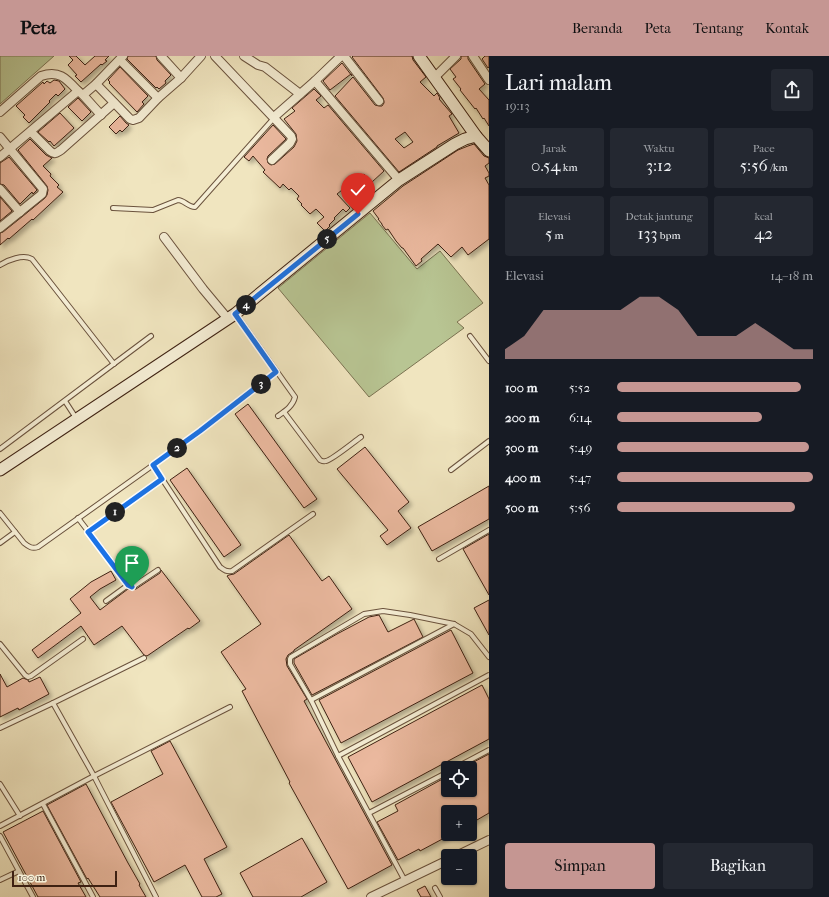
<!DOCTYPE html>
<html lang="id">
<head>
<meta charset="utf-8">
<style>
  :root { --surface:#171b24; --page:#242831; --text:#f1f3f6; --muted:#9ea1a6; --accent:#c59692 }
  body { margin:0; font-family:"IM FELL French Canon",serif; background:var(--page); color:var(--text); height:100vh; display:flex; flex-direction:column; font-size:15px; white-space:nowrap }
  * { box-sizing:border-box; margin:0 }
  p { font-size:13px; color:var(--muted) }
  .icon { flex:none; width:22px; height:22px; fill:none; stroke:currentColor; stroke-width:2; stroke-linecap:round; stroke-linejoin:round }
  .map { position:relative; flex:1; overflow:hidden }
  .drawer { display:flex; flex-direction:column; background:var(--surface); width:340px }
  .drawer>* { flex:none }
  .controls { position:absolute; left:441px; top:705px; display:grid; gap:8px }
  .controls a { display:grid; place-items:center; width:36px; height:36px; border-radius:4px; background:var(--surface); box-shadow:0 1px 3px #0004; font-size:20px }
  .scale { position:absolute; left:12px; bottom:10px; width:105px; box-sizing:border-box; padding-left:4px; border:2px solid #3e2112; border-top:0; font-size:11px; line-height:14px; white-space:nowrap; color:#3e2112; -webkit-text-stroke:3px #f5eed5; paint-order:stroke }
  .pin { position:absolute; display:grid; place-items:center; width:34px; height:34px; color:#fff; margin:-41px -17px; border-radius:50% 50% 50% 0; rotate:-45deg; box-shadow:0 0 4px #0007 }
  .pin .icon { rotate:45deg }
  .km { position:absolute; width:20px; height:20px; margin:-10px; border-radius:50%; background:#222; color:#fff; font-size:11px; line-height:20px; text-align:center }
  .round { display:grid; place-items:center; flex:none; width:42px; height:42px; border-radius:4px; background:var(--page) }
  .overview { display:flex; align-items:center; justify-content:space-between; height:68px; padding:0 16px }
  h1 { font-size:22px; font-weight:600; line-height:30px }
  .figures { display:grid; grid-template-columns:repeat(3,1fr); gap:6px; height:68px; padding:4px 16px }
  .figures div { display:grid; align-content:center; border-radius:4px; background:var(--page); text-align:center }
  .figures b { font-size:17px; font-weight:600 }
  .figures small { font-size:11px; font-weight:400 }
  .figures p { font-size:11px }
  .chart { height:112px; padding:8px 16px }
  .chart p { display:flex; justify-content:space-between }
  .chart svg { width:100%; height:72px; margin-top:4px; fill:var(--accent); opacity:.7 }
  .cta { display:flex; gap:8px; margin-top:auto; padding:8px 16px }
  .cta a { flex:1; height:46px; border-radius:4px; background:var(--accent); color:#111; font-size:16px; font-weight:600; line-height:46px; text-align:center }
  .cta a+a { background:var(--page); color:var(--text) }
  ul { padding:0 16px; list-style:none; font-size:13px }
  li { display:grid; grid-template-columns:64px 48px 1fr; align-items:center; height:30px }
  li i { height:10px; border-radius:5px; background:var(--accent) }
  header { display:flex; align-items:center; gap:24px; box-sizing:border-box; height:56px; padding:0 20px; background:var(--accent); color:#111 }
  header strong { font-size:19px }
  nav { display:flex; gap:22px; margin-inline-start:auto; font-size:14px }
  main { display:flex; flex:1; min-height:0 }
  .map>svg:first-child { display:block }
  .green { fill:#b8c593; stroke:#7b7352 }
  .building { fill:#ebb99f; stroke:#3e2112; fill-rule:evenodd; filter:url(#shadow) }
  .lines { fill:none; stroke-linecap:round; stroke-linejoin:round }
  .lane-casing { stroke:#6a523d; stroke-width:6 }
  .street-casing { stroke:#6a523d; stroke-width:10 }
  .secondary-casing { stroke:#3e2112; stroke-width:13 }
  .lane { stroke:#f5eed5; stroke-width:4 }
  .street { stroke:#f5eed5; stroke-width:8 }
  .secondary { stroke:#f5eed5; stroke-width:11 }
  .route-casing { stroke:#fff; stroke-width:8 }
  .route { stroke:#1a73e8; stroke-width:5 }
</style>
</head>
<body>
<header>
<strong>Peta</strong>
<nav><a>Beranda</a><a>Peta</a><a>Tentang</a><a>Kontak</a></nav>
</header>
<main>
<div class="map">
<svg width="489" height="841" viewBox="0 0 489 841">
  <defs>
    <filter id="shadow"><feDropShadow dx="3" dy="3" stdDeviation="2" flood-color="#0004"/></filter>
  </defs>
  <rect width="100%" height="100%" fill="#f0e5bf"/>
  <filter id="stains"><feTurbulence type="fractalNoise" baseFrequency=".005" numOctaves="4"/><feColorMatrix values="0 0 0 0 .2 0 0 0 0 .09 0 0 0 0 .02 0 0 0 .5 -.17"/></filter>
  <radialGradient id="worn" r=".72"><stop offset=".6" stop-color="#630" stop-opacity="0"/><stop offset="1" stop-color="#630" stop-opacity=".3"/></radialGradient>
  <!-- green -->
  <g class="green">
    <polygon points="0,0 54,0 0,48"/>
    <polygon points="370,157 417,213 440,195 483,247 457,266 464,272 369,341 278,232"/>
  </g>
  <!-- building -->
  <g class="building">
    <polygon points="69,0 76,0 85,9 95,0 109,0 105,4 107,5 102,9 101,8 81,26 75,20 77,19 68,9 73,4"/>
    <polygon points="128,0 156,0 157,4 171,19 165,25 166,27 159,33 157,31 156,32 127,3"/>
    <path d="M353,0h59l1,4 13,17 -6,5 14,14 3,-3 3,5 -1,1 13,15 -3,2 10,17 -22,13v1l-38,25 -64,-76 18,-19 22,28 4,1h3l2,-3v-2l-1,-3 -31,-41zM405,76l8,10 -9,6 -9,-9z"/>
    <polygon points="461,0 468,0 468,3 485,28 479,33 489,44 489,70 484,62 483,63 476,52 475,53 460,34 461,33 453,23 456,21 450,13 461,3"/>
    <polygon points="485,0 489,0 489,11 488,12 482,3"/>
    <polygon points="342,7 352,20 351,18 330,34 323,25"/>
    <polygon points="120,11 148,40 142,46 144,48 137,56 109,27 110,26 108,24"/>
    <polygon points="54,24 59,25 65,33 58,40 56,38 49,45 50,46 29,67 23,61 25,59 16,50 43,26 44,28 47,25 50,27"/>
    <polygon points="314,33 321,40 316,44 324,52 328,49 384,115 372,126 364,118 355,125 365,136 366,135 369,137 353,153 349,148 357,141 347,130 337,138 350,152 346,156 343,153 334,162 335,163 329,169 330,170 325,175 317,167 324,161 316,153 310,158 301,149 302,148 297,143 299,140 291,132 289,134 283,128 280,132 263,116 265,114 253,100 249,105 244,101 273,69 286,83 268,100 267,103 268,107 271,109 275,108 294,91 297,85 296,78 284,63 295,55 292,52"/>
    <polygon points="78,42 91,56 82,65 68,51"/>
    <polygon points="60,57 74,72 54,90 50,85 49,86 38,76"/>
    <polygon points="120,60 126,67 129,69 122,76 120,74 116,78 109,71"/>
    <polygon points="30,83 46,99 52,102 43,110 51,118 50,120 59,129 57,131 63,136 33,164 32,163 9,183 8,182 0,189 0,177 3,176 23,160 45,142 47,139 48,134 47,130 18,94"/>
    <polygon points="474,88 484,100 489,102 489,107 485,110 489,117 489,120 485,122 489,129 489,183 468,199 462,191 451,201 438,188 421,203 422,205 416,210 403,192 402,192 396,185 388,173 386,174 382,169 382,168 378,163 379,163 373,155 403,130 458,94 468,90"/>
    <polygon points="9,101 37,134 33,138 32,136 20,148 4,129 0,128 0,107"/>
    <polygon points="0,141 12,155 0,165"/>
    <polygon points="248,348 317,443 304,452 235,358"/>
    <polygon points="365,391 409,446 398,455 411,472 387,489 380,480 388,474 337,413"/>
    <polygon points="187,412 241,489 224,501 170,424"/>
    <polygon points="489,430 489,463 432,495 418,471"/>
    <polygon points="489,478 489,539 463,493"/>
    <polygon points="289,479 322,525 329,520 352,553 294,594 294,595 288,599 286,603 287,610 307,643 304,645 392,809 348,833 289,727 290,726 242,635 246,633 221,596 261,568 227,520 229,519 234,518"/>
    <polygon points="161,514 200,565 189,573 188,572 147,600 144,599 122,570 94,589 81,570 38,602 32,594 81,557 70,543 91,526 111,515 116,524 100,533 90,541 100,554 128,533 132,534 136,533 160,517"/>
    <polygon points="489,544 489,579 474,552"/>
    <polygon points="379,559 388,576 414,563 423,581 312,639 294,607 294,603 337,578 369,561"/>
    <polygon points="451,574 473,617 341,687 319,644"/>
    <polygon points="0,618 7,631 23,622 28,624 29,626 40,621 49,638 19,654 18,652 0,661"/>
    <polygon points="482,629 489,643 489,683 372,746 348,701"/>
    <polygon points="170,685 227,791 204,803 222,838 216,841 202,841 185,809 154,826 111,746 163,718 151,695"/>
    <polygon points="489,698 489,757 470,768 470,756 448,756 448,780 420,795 419,793 398,804 377,766 398,755 395,749 448,720 448,734 470,734 470,712 462,712"/>
    <polygon points="86,728 128,807 140,828 139,829 146,841 100,841 88,822 87,823 47,749"/>
    <polygon points="43,755 81,826 78,827 86,841 38,841 3,776"/>
    <polygon points="302,782 327,826 301,841 253,841 240,817"/>
    <polygon points="425,830 431,841 421,841 417,834"/>
  </g>
  <g class="lines">
    <defs>
      <g id="lane">
        <path d="M113,152l40,2 25,-10c6,0 10,7 17,7l79,-89"/>
        <path d="M0,209c8,-5 23,-11 32,-6l82,105"/>
        <path d="M236,258l59,83c-2,9 -10,14 -17,19"/>
        <polyline points="470,280 489,305"/>
        <polyline points="65,345 76,362"/>
        <path d="M284,356l36,48c2,1 3,2 6,1 6,-1 29,-20 35,-24"/>
        <polyline points="0,393 151,280"/>
        <path d="M153,409l67,102c4,3 6,5 12,4l81,-57"/>
        <polyline points="451,414 489,385"/>
        <path d="M0,457l24,30c5,4 8,6 14,4l163,-116 75,-59"/>
        <polyline points="78,462 131,531 134,530 158,514"/>
        <polyline points="88,476 162,423"/>
        <polyline points="0,487 15,476"/>
        <polyline points="439,503 489,474"/>
        <polyline points="106,545 128,529"/>
        <polyline points="0,588 25,619 28,621 31,620 83,583"/>
        <polyline points="144,602 53,647 94,720 156,841"/>
        <polyline points="311,644 454,568"/>
        <polyline points="0,672 53,647"/>
        <polyline points="338,700 489,619"/>
        <polyline points="455,712 489,694"/>
        <polyline points="0,728 20,760"/>
        <polyline points="43,748 93,841"/>
        <polyline points="369,757 448,716"/>
        <polyline points="0,770 94,720 230,651"/>
        <polyline points="0,780 33,841"/>
        <polyline points="0,824 19,815"/>
        <polyline points="405,825 338,700 311,644 290,608 290,603 291,601 364,558 383,555 410,559 454,568 471,578 489,601"/>
        <polyline points="435,832 440,841"/>
      </g>
      <g id="street">
        <polyline points="161,0 181,22"/>
        <polyline points="215,0 291,80 292,83 290,87 272,104"/>
        <polyline points="244,0 258,9 265,11 300,38"/>
        <polyline points="344,0 379,45"/>
        <polyline points="473,0 489,24"/>
        <polyline points="120,4 158,42"/>
        <polyline points="434,22 456,0"/>
        <polyline points="315,25 399,124"/>
        <polyline points="96,28 130,63 133,64 139,62 158,42 181,22 201,0"/>
        <polyline points="83,39 96,28 123,0"/>
        <path d="M0,56l41,-36c18,-6 25,2 37,15"/>
        <polyline points="274,61 315,25 341,0"/>
        <path d="M31,76l19,19c5,4 6,2 11,-1l53,-47"/>
        <polyline points="0,81 43,133 42,138 0,172"/>
        <polyline points="0,101 78,35 83,39 101,59"/>
        <polyline points="0,133 20,156"/>
        <polyline points="164,181 203,233 228,263"/>
        <polyline points="456,800 489,784"/>
        <polyline points="371,841 448,804"/>
      </g>
      <g id="secondary">
        <polyline points="419,0 476,80 489,95"/>
        <polyline points="0,414 235,258 399,124 455,88 465,83 476,80"/>
      </g>
    </defs>
    <!-- lane casing -->
    <use href="#lane" class="lane-casing"/>
    <!-- street casing -->
    <use href="#street" class="street-casing"/>
    <!-- secondary casing -->
    <use href="#secondary" class="secondary-casing"/>
    <!-- lane -->
    <use href="#lane" class="lane"/>
    <!-- street -->
    <use href="#street" class="street"/>
    <!-- secondary -->
    <use href="#secondary" class="secondary"/>
  </g>
  <g class="lines">
    <defs>
      <polyline id="route" points="132,531 128,529 88,476 162,423 153,409 200,375 276,316 235,258 358,158"/>
    </defs>
    <!-- route casing -->
    <use href="#route" class="route-casing"/>
    <!-- route -->
    <use href="#route" class="route"/>
  </g>
  <rect width="100%" height="100%" filter="url(#stains)"/>
  <rect width="100%" height="100%" fill="url(#worn)"/>
</svg>
<div class="controls">
<a><svg class="icon" aria-label="locate" viewBox="0 0 24 24"><circle cx="12" cy="12" r="6"/><path d="M12 2v4M12 18v4M2 12h4M18 12h4"/></svg></a>
<a>+</a>
<a>−</a>
</div>
<div class="scale">100 m</div>
<div class="pin" style="left:132px;top:531px;background:#1e9e55"><svg class="icon" aria-label="arrive" viewBox="0 0 24 24"><path d="M6 21V4h12l-3 4 3 4H6"/></svg></div>
<div class="pin" style="left:358px;top:158px;background:#d93025"><svg class="icon" aria-label="check" viewBox="0 0 24 24"><path d="M5 12l5 5 9-10"/></svg></div>
<b class="km" style="left:115px;top:456px">1</b>
<b class="km" style="left:177px;top:392px">2</b>
<b class="km" style="left:261px;top:328px">3</b>
<b class="km" style="left:246px;top:249px">4</b>
<b class="km" style="left:327px;top:183px">5</b>
</div>
<section class="drawer">
<div class="overview"><div><h1>Lari malam</h1><p>19:13</p></div><a class="round"><svg class="icon" aria-label="share" viewBox="0 0 24 24"><path d="M12 15V3M7 8l5-5 5 5M5 13v7h14v-7"/></svg></a></div>
<div class="figures">
<div><p>Jarak</p><b>0.54<small> km</small></b></div>
<div><p>Waktu</p><b>3:12</b></div>
<div><p>Pace</p><b>5:56<small> /km</small></b></div>
</div>
<div class="figures">
<div><p>Elevasi</p><b>5<small> m</small></b></div>
<div><p>Detak jantung</p><b>133<small> bpm</small></b></div>
<div><p>kcal</p><b>42</b></div>
</div>
<div class="chart"><p><span>Elevasi</span>14–18 m</p>
<svg viewBox="0 0 160 44" preserveAspectRatio="none"><path d="M0 44V38L10 30L20 14L30 14L40 14L50 14L60 14L70 6L80 6L90 14L100 30L110 30L120 30L130 22L140 30L150 38L160 38V44z"/></svg>
</div>
<ul>
<li><b>100 m</b>5:52<i style="width:94%"></i></li>
<li><b>200 m</b>6:14<i style="width:74%"></i></li>
<li><b>300 m</b>5:49<i style="width:98%"></i></li>
<li><b>400 m</b>5:47<i style="width:100%"></i></li>
<li><b>500 m</b>5:56<i style="width:91%"></i></li>
</ul>
<div class="cta"><a>Simpan</a><a>Bagikan</a></div>
</section>
</main>
</body>
</html>
